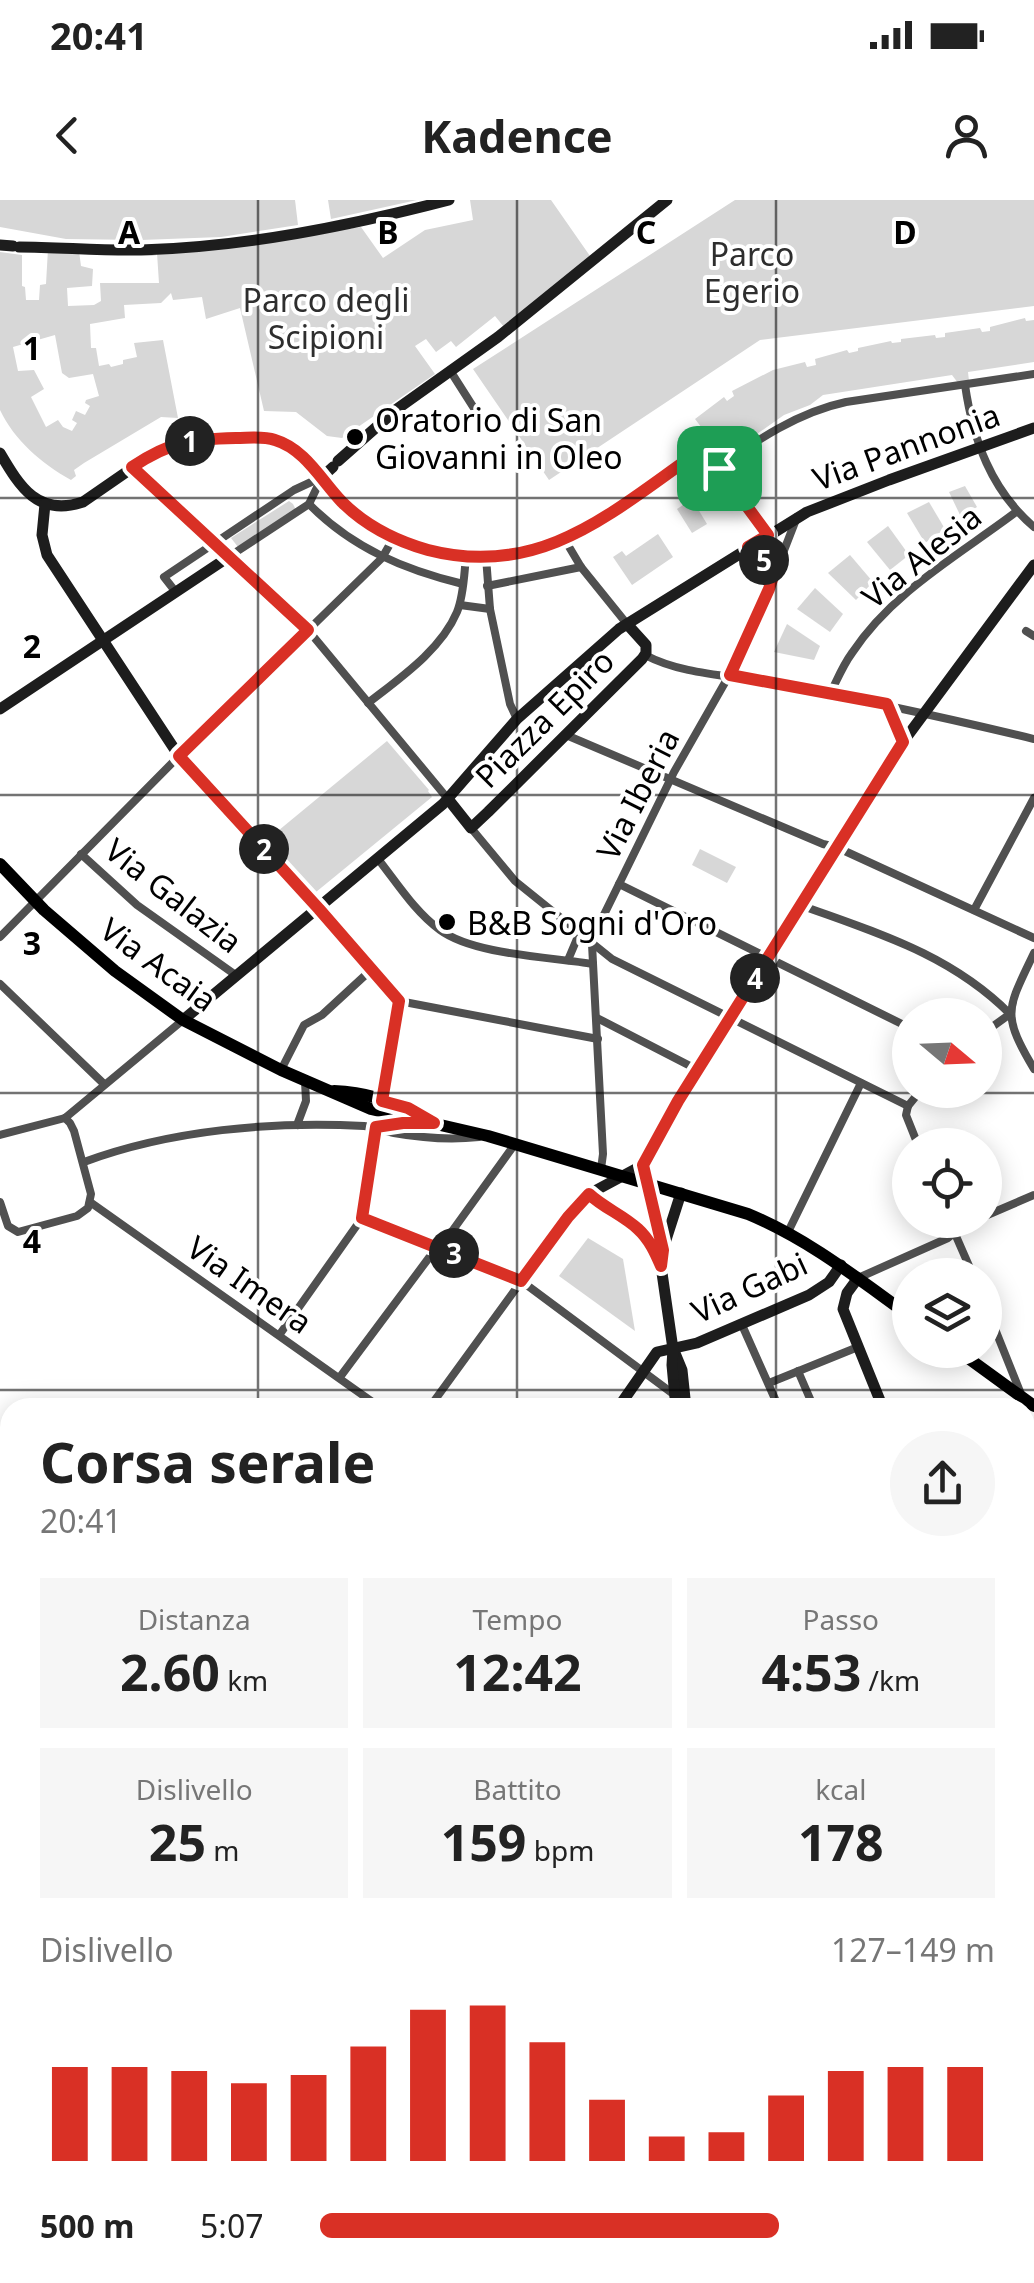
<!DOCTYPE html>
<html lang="it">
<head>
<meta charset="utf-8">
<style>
  :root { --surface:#fff; --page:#f6f6f6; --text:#222; --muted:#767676; --accent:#d93025 }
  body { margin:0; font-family:"Noto Sans",sans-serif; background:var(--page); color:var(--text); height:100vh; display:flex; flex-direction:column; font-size:38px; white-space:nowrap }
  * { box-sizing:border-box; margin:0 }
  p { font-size:32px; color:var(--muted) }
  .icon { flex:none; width:55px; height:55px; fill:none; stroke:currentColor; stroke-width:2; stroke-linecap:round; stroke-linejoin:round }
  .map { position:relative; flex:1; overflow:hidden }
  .panel { position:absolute; left:0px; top:1198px; width:1035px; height:888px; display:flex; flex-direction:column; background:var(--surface); border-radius:30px 30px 0 0; box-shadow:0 5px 25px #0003 }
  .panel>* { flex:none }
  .needle { width:65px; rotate:109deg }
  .controls { position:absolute; left:892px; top:798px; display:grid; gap:20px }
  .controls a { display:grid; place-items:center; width:110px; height:110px; border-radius:50%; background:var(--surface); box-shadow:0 5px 25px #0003; font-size:50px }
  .pin { position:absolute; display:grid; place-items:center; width:85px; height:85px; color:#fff; margin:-42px; border-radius:20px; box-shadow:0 5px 15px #0006 }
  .km { position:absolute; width:50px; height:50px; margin:-25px; border-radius:50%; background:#222; color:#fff; font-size:28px; line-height:50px; text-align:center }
  .round { display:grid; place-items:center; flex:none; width:105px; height:105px; border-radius:52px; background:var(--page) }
  .headline { display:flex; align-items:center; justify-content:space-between; height:170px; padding:0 40px }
  h1 { font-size:55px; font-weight:700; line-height:75px }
  .stats { display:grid; grid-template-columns:repeat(3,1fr); gap:15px; height:170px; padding:10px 40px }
  .stats div { display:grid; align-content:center; border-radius:0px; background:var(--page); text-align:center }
  .stats b { font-size:50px; font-weight:700 }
  .stats small { font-size:28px; font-weight:400 }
  .stats p { font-size:28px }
  .chart { height:280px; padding:20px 40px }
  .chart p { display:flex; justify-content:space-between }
  .chart svg { width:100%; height:180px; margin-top:10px; stroke:var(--accent); stroke-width:6 }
  ul { padding:0 40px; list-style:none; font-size:32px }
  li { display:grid; grid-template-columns:160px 120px 1fr; align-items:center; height:75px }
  li i { height:25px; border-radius:12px; background:var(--accent) }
  .status { display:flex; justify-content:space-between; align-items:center; height:70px; padding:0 50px; background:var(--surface); direction:ltr }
  .status svg { height:28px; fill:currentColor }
  header { display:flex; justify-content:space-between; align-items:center; height:130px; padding:0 40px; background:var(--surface); font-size:45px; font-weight:700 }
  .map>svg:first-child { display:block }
  .green { fill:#d7d7d7; fill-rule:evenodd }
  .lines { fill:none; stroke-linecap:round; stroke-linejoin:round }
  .street { stroke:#505050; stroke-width:8 }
  .secondary { stroke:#1d1d1d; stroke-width:11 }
  .primary { stroke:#000; stroke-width:12 }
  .route-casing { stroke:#fff; stroke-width:20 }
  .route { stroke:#d93025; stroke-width:12 }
  .grid { fill:none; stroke:#000; stroke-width:2.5; stroke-opacity:0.55 }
  .poi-dot { fill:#000; stroke:#fff; stroke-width:4 }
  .labels { text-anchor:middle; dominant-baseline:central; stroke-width:8; stroke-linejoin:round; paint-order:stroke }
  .park-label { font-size:32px; fill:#2e2e2e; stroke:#fff }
  .poi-label { font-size:32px; fill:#000; stroke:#fff; text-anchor:start }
  .street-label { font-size:32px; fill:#000; stroke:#fff }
  .grid-label { font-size:32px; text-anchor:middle; font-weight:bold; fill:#000; stroke:#fff; stroke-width:8; stroke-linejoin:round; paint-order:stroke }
</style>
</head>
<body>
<div class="status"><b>20:41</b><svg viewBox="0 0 49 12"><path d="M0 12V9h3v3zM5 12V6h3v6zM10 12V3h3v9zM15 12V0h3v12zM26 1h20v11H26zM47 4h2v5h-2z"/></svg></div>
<header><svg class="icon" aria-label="back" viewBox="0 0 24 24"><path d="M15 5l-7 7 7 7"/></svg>Kadence<svg class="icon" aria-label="person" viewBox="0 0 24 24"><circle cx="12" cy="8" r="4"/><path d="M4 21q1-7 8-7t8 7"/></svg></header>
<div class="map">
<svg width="1034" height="2083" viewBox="0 0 1034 2083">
  <rect width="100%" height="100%" fill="#fff"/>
  <!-- green -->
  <g class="green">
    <polygon points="0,0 295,0 298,25 221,37 141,40 66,39 0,27"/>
    <polygon points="328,0 417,0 331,19"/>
    <path d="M470,0h81l39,56 -86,71 -9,-11 -39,31 -5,-6 -15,11 -10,-13 -11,7 20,28 -93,64 -15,-2 -31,-24 -32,-1 -24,-103 -34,11 -4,-22 -29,3 -2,-7 -10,10 -37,2 1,13 -35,6 1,24h5l3,18 10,-2 2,3 12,-3v-4l14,-3 -3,-14 29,-3 15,78 -17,-1 -77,46 -10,7 2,6 -5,4c-30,-17 -56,-39 -71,-70v-158l22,3v31l3,1 1,13h13l1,-15 6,-1 2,-35 31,2 2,15 12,3 -1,17 -25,2 1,18 26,-1 7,-4 -1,-18h59l-2,-30 69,-6 135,-20 22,31 42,-28 48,-10zM55,135l7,38 7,5 24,-4 6,22 -13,4 -1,3 5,3 -5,9 -9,-4 -4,9 5,3 -5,8 -9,-4 -5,-7 -12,7 -15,-30 13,-8 -10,-19 -16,1 -5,-24z"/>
    <polygon points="735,0 1034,0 1034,106 760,140 549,280 473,169"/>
    <polygon points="1025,118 1026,121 1034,120 1034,162 968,172 969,181 958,183 952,175 823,195 810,205 784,215 724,257 695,219 724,197 727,201 734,196 732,191 773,170 805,162 807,167 816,165 815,159 847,150 849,153 858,151 858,148 891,141 892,143 901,142 901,139 935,135 936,138 945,137 945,133 980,128 982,132 990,131 990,127"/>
    <polygon points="965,286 977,307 961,317 949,292"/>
    <polygon points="692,299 707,324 692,333 677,309"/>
    <polygon points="289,301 293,304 296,310 238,347 231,338"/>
    <polygon points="929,302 945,329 925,343 907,313"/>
    <polygon points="888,326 909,355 890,370 867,342"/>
    <polygon points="658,334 673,357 632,385 613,357 622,351 626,356"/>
    <polygon points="850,355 873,382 856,400 828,373"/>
    <polygon points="815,388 843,414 830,432 797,409"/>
    <polygon points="787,424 820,446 814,460 774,452"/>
    <polygon points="387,541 429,590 428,591 432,597 316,692 267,640"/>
    <polygon points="700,649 736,667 727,683 692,665"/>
    <polygon points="588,1038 623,1059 635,1131 559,1076"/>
  </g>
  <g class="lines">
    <!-- street -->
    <g class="street">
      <polyline points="451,172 486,227"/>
      <path d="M965,185c8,55 26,105 69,142"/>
      <path d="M719,268c37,-28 80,-56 127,-66l188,-28"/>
      <path d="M322,277c57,76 161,101 248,61 23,-11 44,-28 65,-42 23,-16 46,-32 69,-48l63,87"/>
      <polyline points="322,277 309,304 230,356 308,430 448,599"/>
      <path d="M309,304c43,44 96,66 154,80"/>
      <polyline points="565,340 581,367 627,424"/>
      <polyline points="749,347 775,369"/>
      <polyline points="486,357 490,409 510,504 517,519"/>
      <polyline points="487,386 581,367"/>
      <polyline points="175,391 164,377 294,290 322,277"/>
      <polyline points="460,405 490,409"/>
      <polyline points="1026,431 1034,436"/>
      <path d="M645,455c38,20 85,20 126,28 89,16 176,35 263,56"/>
      <path d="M830,494c7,-14 13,-29 22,-41 40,-61 107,-98 164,-141"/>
      <path d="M368,503c32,-25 73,-53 89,-91 7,-17 7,-38 9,-55"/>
      <polyline points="887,504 896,521 903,541"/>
      <polyline points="566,535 823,644 836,647 1034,738"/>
      <polyline points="471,628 515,681 612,759 908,906"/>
      <polyline points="81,654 137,705 237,776"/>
      <path d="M378,659c19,24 37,53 62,71 34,25 111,27 153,34"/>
      <polyline points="619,684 910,828"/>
      <path d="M800,705c77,28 150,49 210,109"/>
      <polyline points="319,709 399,801 598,839"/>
      <polyline points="974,710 1034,598"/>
      <polyline points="0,737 179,556 382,358 394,337"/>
      <path d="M1034,753c-27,57 -33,60 0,116"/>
      <polyline points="568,760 579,734"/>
      <polyline points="0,784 104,884"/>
      <polyline points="597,818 698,870"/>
      <polyline points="985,832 1010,814"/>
      <polyline points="281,870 304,825 322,815 372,769"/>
      <polyline points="382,901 399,801"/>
      <polyline points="908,906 906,915 918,945"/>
      <polyline points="908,906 921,890"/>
      <polyline points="65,918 183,820"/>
      <polyline points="297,925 306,901 305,881"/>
      <polyline points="381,926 412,923"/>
      <polyline points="0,935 65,918"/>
      <path d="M84,962c86,-32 189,-41 280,-36 11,1 20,5 30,7 28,5 57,7 85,4"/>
      <polyline points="601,969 603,954 592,744 594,735 674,572 735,465 769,389 797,317"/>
      <polyline points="0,1002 8,1026 18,1032 77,1016 88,1008 91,994 74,931 70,923 65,918"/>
      <polyline points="90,1002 381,1208"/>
      <polyline points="985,1016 1034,995"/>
      <polyline points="362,1018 520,1080 676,1196"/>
      <polyline points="949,1020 973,1075"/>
      <polyline points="788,1032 861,883"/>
      <polyline points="858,1078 948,1038 959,1029 977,1020"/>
      <polyline points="985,1104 1021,1194"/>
      <polyline points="742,1125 779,1208"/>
      <polyline points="280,1134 362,1018 376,927"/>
      <polyline points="798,1171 814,1208"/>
      <polyline points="340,1177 431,1055 445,1041 515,944"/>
      <polyline points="769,1183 858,1147"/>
      <polyline points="429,1208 568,1017 589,994"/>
      <polyline points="1025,1255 1034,1251"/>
      <polyline points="0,1440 10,1443"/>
      <polyline points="1025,1536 1034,1557"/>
      <polyline points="0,1537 10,1540"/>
      <polyline points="0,1589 10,1554"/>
      <polyline points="1025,1606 1034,1601"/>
      <polyline points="0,1627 10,1629"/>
      <polyline points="1025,1716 1034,1723"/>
      <polyline points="0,1726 10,1728"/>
      <polyline points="1025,1742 1034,1749"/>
      <polyline points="1025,1926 1034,1904"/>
      <polyline points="130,2075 131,2083"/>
      <polyline points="376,2075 378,2083"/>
      <polyline points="961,2075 980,2083"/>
      <polyline points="1012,2075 1032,2083"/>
      <polyline points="251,2083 253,2075"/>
      <polyline points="395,2083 404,2075"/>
      <polyline points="546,2083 561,2075"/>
    </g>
    <!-- secondary -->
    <g class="secondary">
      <polyline points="0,45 13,46"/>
      <path d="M19,47c40,0 81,4 122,3 104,-3 208,-24 308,-50"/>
      <path d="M0,253c20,34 38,64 83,49l68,-47 21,-11 35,-5h62c23,6 37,21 53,38l11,-10"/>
      <polyline points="338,261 397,209 498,137 667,0"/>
      <polyline points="45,304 42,335 47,355 179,556 319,709"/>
      <polyline points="0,509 230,356 133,267"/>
      <polyline points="448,599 471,628 488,612 642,459 646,453 646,445 627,424"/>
      <polyline points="183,820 443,604 517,519 619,429 807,312 889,280 1034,228"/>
      <path d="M589,994c29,28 51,26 70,68"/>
      <polyline points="589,994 643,965"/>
      <polyline points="663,1049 643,965 660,932 903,542 1034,365"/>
      <polyline points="858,1078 847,1093 843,1109 883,1208"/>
      <polyline points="675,1153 682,1170 686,1208"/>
      <polyline points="618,1208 657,1152 697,1143 809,1095 829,1082 841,1065"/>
      <polyline points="676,1208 672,1165 673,1149 661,1066 663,1049 681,993"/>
      <polyline points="1025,1429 1034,1426"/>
      <polyline points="1025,1459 1034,1455"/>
      <polyline points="0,1793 10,1779"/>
      <polyline points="0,2032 10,2059"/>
      <polyline points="16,2075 19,2083"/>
      <polyline points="753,2083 759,2075"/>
    </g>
    <!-- primary -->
    <g class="primary">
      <path d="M0,664l44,46 71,61 68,49 98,50 90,39 117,27 260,78c60,25 109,64 162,102"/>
      <path d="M334,891c31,1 64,12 91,26"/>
      <polyline points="957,1150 1034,1206"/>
      <polyline points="1025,1698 1034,1686"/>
      <polyline points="1025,1869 1034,1876"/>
      <polyline points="0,1872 10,1865"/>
      <polyline points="0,1894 10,1890"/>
    </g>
  </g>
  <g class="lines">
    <defs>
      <path id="route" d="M236,238c13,0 27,-2 39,2 30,9 46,40 67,62 23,23 54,39 86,48 116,30 188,-42 276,-102l64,87 -20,12 27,23 -6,19 -39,86 157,29 16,38 -225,359 -35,64 20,85 -2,16c-6,-14 -12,-27 -23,-37 -15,-14 -34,-21 -49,-35l-21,23 -47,64 -159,-63 14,-91 27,-4h31l-26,-15 -26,-7 17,-100 -80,-92 -140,-153 129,-126 -176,-163c39,-26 59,-28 104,-29z"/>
    </defs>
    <!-- route casing -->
    <use href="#route" class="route-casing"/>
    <!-- route -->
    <use href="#route" class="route"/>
  </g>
  <!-- grid -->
  <path class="grid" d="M258,0v1208M517,0v1208M776,0v1208M0,298h1034M0,595h1034M0,893h1034M0,1190h1034M0,1488h10M1025,1488h9M0,1785h10M1025,1785h9M258,2075v8M517,2075v8M776,2075v8"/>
  <!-- markers -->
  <g class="poi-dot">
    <circle cx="355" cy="237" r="10"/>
    <circle cx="447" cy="722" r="10"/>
  </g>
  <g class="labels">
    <!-- park labels -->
    <g class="park-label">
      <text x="752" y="53">Parco<tspan x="752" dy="37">Egerio</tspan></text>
      <text x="326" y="99">Parco degli<tspan x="326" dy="37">Scipioni</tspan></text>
    </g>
    <!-- poi labels -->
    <g class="poi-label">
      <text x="375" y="219">Oratorio di San<tspan x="375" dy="37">Giovanni in Oleo</tspan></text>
      <text x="467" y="722">B&amp;B Sogni d'Oro</text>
    </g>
    <!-- street labels -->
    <g class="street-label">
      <text transform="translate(906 246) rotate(-20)">Via Pannonia</text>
      <text transform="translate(921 356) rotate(-39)">Via Alesia</text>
      <text transform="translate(544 518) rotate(-45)">Piazza Epiro</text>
      <text transform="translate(637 594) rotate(-63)">Via Iberia</text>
      <text transform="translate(174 695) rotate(38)">Via Galazia</text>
      <text transform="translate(159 764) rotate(36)">Via Acaia</text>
      <text transform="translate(250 1084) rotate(35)">Via Imera</text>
      <text transform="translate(749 1087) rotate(-25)">Via Gabi</text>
    </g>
  </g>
  <g class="grid-label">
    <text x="129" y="44">A</text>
    <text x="388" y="44">B</text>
    <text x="646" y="44">C</text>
    <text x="905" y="44">D</text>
    <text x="32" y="160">1</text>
    <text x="32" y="458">2</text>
    <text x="32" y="755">3</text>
    <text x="32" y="1053">4</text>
  </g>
</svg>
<div class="controls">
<a><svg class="needle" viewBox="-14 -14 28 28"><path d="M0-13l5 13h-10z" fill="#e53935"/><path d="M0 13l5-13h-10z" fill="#767676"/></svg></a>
<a><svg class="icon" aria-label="locate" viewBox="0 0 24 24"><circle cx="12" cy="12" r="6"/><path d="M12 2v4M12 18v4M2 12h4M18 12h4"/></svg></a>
<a><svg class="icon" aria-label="layers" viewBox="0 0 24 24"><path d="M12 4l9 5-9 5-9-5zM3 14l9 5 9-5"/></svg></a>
</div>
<div class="pin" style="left:719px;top:268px;background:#1e9e55"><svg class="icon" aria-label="arrive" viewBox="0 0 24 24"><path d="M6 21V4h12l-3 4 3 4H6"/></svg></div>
<b class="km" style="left:190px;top:241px">1</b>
<b class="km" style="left:264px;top:649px">2</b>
<b class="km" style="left:454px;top:1053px">3</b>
<b class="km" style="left:755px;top:778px">4</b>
<b class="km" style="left:764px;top:360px">5</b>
<section class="panel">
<div class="headline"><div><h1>Corsa serale</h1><p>20:41</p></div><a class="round"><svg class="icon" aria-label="share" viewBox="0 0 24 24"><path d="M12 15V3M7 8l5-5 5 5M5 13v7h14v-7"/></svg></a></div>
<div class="stats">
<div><p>Distanza</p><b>2.60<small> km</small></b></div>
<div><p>Tempo</p><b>12:42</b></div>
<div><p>Passo</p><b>4:53<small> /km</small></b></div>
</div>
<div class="stats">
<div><p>Dislivello</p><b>25<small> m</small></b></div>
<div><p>Battito</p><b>159<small> bpm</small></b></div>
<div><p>kcal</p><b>178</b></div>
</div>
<div class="chart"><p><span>Dislivello</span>127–149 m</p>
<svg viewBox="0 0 160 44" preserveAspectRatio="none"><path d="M5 44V21M15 44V21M25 44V22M35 44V25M45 44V23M55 44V16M65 44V7M75 44V6M85 44V15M95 44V29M105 44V38M115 44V37M125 44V28M135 44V22M145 44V21M155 44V21"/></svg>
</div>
<ul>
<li><b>500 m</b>5:07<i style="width:68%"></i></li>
</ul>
</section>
</div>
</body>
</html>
